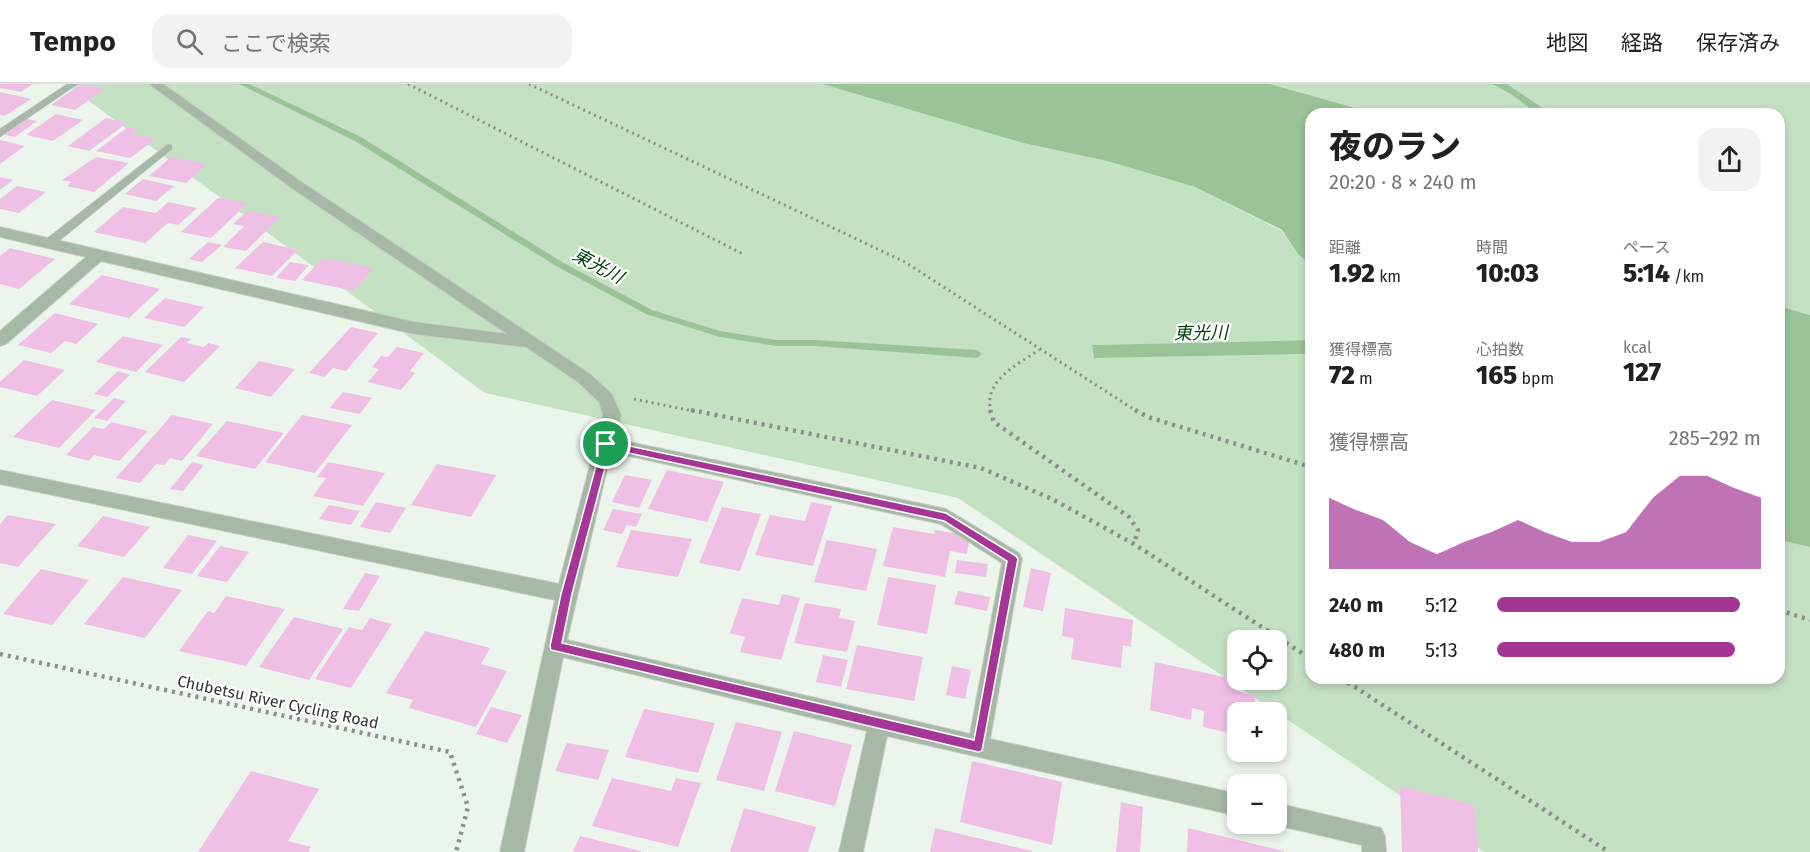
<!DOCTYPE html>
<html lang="ja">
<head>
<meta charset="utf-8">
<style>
  :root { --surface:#fff; --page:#f2f2f2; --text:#202124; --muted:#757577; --line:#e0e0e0; --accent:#a43796 }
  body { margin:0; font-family:"Fira Sans","Noto Sans JP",sans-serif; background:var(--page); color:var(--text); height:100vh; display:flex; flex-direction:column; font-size:22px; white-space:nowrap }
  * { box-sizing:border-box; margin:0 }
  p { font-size:20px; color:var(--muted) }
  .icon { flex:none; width:33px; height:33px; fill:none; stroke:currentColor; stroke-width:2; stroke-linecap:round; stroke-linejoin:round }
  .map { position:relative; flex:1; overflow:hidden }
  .sheet { position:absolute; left:1305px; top:24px; width:480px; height:576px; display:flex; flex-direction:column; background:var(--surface); border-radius:18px; box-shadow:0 3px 9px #0003 }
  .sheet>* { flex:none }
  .controls { position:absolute; left:1227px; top:546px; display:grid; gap:12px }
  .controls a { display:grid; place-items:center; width:60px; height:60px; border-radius:12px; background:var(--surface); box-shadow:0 3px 9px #0003; font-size:30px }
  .pin { position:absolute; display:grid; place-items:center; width:51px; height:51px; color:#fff; margin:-26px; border:3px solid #fff; border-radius:50%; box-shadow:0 2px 6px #0007 }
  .round { display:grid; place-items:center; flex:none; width:63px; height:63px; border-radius:18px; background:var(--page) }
  .summary { display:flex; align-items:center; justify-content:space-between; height:102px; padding:0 24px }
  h1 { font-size:33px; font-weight:800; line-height:45px }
  .figures { display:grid; grid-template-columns:repeat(3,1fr); gap:9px; height:102px; padding:6px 24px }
  .figures div { display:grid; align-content:center }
  .figures b { font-size:26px; font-weight:800 }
  .figures small { font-size:16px; font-weight:400 }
  .figures p { font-size:16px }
  .chart { height:168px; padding:12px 24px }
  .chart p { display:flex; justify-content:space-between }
  .chart svg { width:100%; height:108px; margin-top:6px; fill:var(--accent); opacity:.7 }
  ul { padding:0 24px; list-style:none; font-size:20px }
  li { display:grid; grid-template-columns:96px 72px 1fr; align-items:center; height:45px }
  li i { height:15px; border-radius:8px; background:var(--accent) }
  header { display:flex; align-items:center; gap:36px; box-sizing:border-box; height:84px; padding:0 30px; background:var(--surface); border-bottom:2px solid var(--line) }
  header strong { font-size:28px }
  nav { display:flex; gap:33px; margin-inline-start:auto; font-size:21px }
  .search { width:420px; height:54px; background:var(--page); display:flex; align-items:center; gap:15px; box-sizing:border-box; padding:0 21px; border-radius:18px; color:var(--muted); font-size:22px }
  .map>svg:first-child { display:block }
  .green { fill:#c5e1c4; fill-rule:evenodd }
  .water { fill:#9ac398 }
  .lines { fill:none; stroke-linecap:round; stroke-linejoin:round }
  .stream { fill:#9ac398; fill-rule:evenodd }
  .building { fill:#f0bfe6 }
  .lane-casing { stroke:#c7cfc6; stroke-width:1 }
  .street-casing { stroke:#c7cfc6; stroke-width:2 }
  .path-far1 { stroke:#8a918a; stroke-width:3; stroke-dasharray:2 4; stroke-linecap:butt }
  .path { stroke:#8a918a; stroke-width:4.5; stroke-dasharray:3 5; stroke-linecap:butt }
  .lane { fill:#a7b9a6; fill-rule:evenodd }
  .street { fill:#a7b9a6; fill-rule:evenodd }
  .route { fill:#a43796; stroke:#fff; stroke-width:1.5; fill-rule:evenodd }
  .labels { text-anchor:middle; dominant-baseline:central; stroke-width:4.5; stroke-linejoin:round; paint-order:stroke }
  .street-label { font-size:16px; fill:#333733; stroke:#fff }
  .water-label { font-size:18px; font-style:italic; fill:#014006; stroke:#fff }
</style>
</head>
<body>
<header>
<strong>Tempo</strong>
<div class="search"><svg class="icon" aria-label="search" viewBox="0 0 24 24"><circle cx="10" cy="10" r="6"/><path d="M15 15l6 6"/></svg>ここで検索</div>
<nav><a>地図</a><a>経路</a><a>保存済み</a></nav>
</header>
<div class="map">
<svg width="1810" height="768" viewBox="0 0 1810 768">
  <rect width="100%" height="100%" fill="#ecf5eb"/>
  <!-- green -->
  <g class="green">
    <path d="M66,0h756l201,59 84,18 88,26 87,44 16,23 13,12v74l-219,5 2,13 217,-4v324h468v-138l31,7v305h-326l-526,-354 -473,-105zM1238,556h38v40h-38z"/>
    <polygon points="1270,0 1810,0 1810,231 1779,222 1779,30 1368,30 1359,25"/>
  </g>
  <!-- water -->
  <g class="water">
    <polygon points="822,0 1270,0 1359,25 1368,30 1311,30 1311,182 1298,170 1282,146 1195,103 1107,77 1023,59"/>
    <polygon points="1492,0 1507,0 1551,30 1537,30 1511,10"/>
    <polygon points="1779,222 1810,231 1810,463 1779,456"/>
    <polygon points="1311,256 1311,270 1094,274 1092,261"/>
  </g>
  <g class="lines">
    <!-- stream -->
    <polygon class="stream" points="239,0 249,0 361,53 562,178 652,226 720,247 777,256 815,256 977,266 982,270 977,274 815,262 777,262 720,253 646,230 556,182 355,57"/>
  </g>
  <!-- building -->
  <g class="building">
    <polygon points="0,0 33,0 21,8 0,4"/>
    <polygon points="81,0 106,4 75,26 51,21"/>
    <polygon points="0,8 31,15 5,32 0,31"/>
    <polygon points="56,30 83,36 53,57 26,51"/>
    <polygon points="106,34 127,39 89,67 68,62"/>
    <polygon points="27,35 37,37 15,53 4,51"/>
    <polygon points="128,43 138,45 132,49 156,55 130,74 96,67"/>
    <polygon points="0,56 25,62 0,80"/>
    <polygon points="96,73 129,79 94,108 67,102 72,98 62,96"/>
    <polygon points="171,73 207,80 186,99 149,92"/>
    <polygon points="0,93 13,96 0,106"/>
    <polygon points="143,95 174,102 156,117 125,110"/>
    <polygon points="17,102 46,108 19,129 0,125 0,115"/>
    <polygon points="218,114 248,119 211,154 181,148"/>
    <polygon points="168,118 197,124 178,141 168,139 145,159 94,148 123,123 156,129"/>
    <polygon points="247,127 280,133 246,167 223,163 244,142 233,140"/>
    <polygon points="208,158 222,161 202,178 189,175"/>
    <polygon points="263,158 298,166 272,192 235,184"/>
    <polygon points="10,164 55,175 19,205 0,200 0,172"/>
    <polygon points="323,174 374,184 354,207 302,196"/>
    <polygon points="290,178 309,181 295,197 276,194"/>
    <polygon points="102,191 160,205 129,234 69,220"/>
    <polygon points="165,214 204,223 184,243 144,234"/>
    <polygon points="55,229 98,240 76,260 65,257 51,269 18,261"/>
    <polygon points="351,243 378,249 346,287 333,284 324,293 309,289"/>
    <polygon points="123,252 163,261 136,288 96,278"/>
    <polygon points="181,253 191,255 187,259 204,263 208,259 220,262 184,298 145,288"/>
    <polygon points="397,263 424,269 410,287 415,289 401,306 368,298 379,285 372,283 381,272 388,273"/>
    <polygon points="24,276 65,286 37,312 0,303 0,298"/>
    <polygon points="259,277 295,285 271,313 235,304"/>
    <polygon points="118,287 130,291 107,313 94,310"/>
    <polygon points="343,308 372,314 360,330 330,324"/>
    <polygon points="114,314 126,317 107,337 94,334"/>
    <polygon points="52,316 96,326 59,364 13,353"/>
    <polygon points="172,331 213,340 182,377 170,374 164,381 156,380 140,399 116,394"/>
    <polygon points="302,331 352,341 315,389 265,378"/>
    <polygon points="227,337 284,349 255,385 196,372"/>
    <polygon points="111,338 148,347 119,377 94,371 89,377 66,371 93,343 104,345"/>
    <polygon points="192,378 204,381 183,407 170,405"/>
    <polygon points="328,378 385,389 363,422 313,412 326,394 317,393"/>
    <polygon points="437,380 496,391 471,433 411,421"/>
    <polygon points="667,386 724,398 707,438 648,425"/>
    <polygon points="625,391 652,396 639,424 612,418"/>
    <polygon points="376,418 406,424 390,449 360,443"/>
    <polygon points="811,418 832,422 813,482 755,471 770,431 805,437"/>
    <polygon points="329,421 360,427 351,441 319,435"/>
    <polygon points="722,423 761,430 740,487 699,479"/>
    <polygon points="613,425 642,430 636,443 627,441 622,450 603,446"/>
    <polygon points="8,431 56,440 18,483 0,479 0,440"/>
    <polygon points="103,432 150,443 124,473 77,462"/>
    <polygon points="893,443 934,450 935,446 970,452 967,470 950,467 945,493 883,482"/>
    <polygon points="631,446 692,455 678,493 616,483"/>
    <polygon points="188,451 217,457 192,490 163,484"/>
    <polygon points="827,456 877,465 866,507 814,498"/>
    <polygon points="220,462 249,468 227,498 197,492"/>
    <polygon points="957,476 988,480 986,493 955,489"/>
    <polygon points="1031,484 1051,489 1043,527 1023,523"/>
    <polygon points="41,485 89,496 52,541 3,530"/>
    <polygon points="365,489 380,492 359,527 343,525"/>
    <polygon points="123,493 182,506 145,554 84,540"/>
    <polygon points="888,493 936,501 927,550 877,541"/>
    <polygon points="958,507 990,513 987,527 954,520"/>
    <polygon points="782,510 800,514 781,576 740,568 745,553 730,549 742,514 779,521"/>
    <polygon points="226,512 285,525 246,582 179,567 208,527 214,529"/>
    <polygon points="805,519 841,525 839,534 855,537 847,568 794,559"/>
    <polygon points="1065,524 1133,536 1131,563 1123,561 1121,584 1071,575 1074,554 1062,552"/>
    <polygon points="294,533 343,545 309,596 259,583"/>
    <polygon points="370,534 392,540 351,604 315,595 349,543 362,546"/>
    <polygon points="425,547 490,564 481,580 507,587 476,643 409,624 413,616 386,609"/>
    <polygon points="857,561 923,573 914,617 846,605"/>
    <polygon points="823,571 848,576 841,603 816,598"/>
    <polygon points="1155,578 1238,596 1237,607 1255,611 1254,628 1238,628 1238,651 1203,643 1204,627 1192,624 1191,636 1150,626"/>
    <polygon points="952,582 971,586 965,615 946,611"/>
    <polygon points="491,623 522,631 507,659 476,650"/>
    <polygon points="644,625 715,639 698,689 625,673"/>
    <polygon points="736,638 782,648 764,707 716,696"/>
    <polygon points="794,647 852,661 835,722 775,707"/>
    <polygon points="567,659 609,666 598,696 555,687"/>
    <polygon points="972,677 1062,698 1052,761 960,738"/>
    <polygon points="251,687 319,705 288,757 311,763 308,768 198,768"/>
    <polygon points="612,694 671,707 676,694 701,699 678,763 592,742"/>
    <polygon points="1400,702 1474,721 1478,768 1402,768"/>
    <polygon points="1121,718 1143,723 1140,768 1116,768"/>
    <polygon points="744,724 816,743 808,768 730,768"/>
    <polygon points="935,744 1032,767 1032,768 930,768"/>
    <polygon points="1188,744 1284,767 1284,768 1187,768"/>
    <polygon points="580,752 641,767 641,768 573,768"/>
  </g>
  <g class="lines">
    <defs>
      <g id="lane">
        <polygon points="67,0 78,0 0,53 0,45"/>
        <polygon points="168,60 172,61 172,65 53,162 45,162 45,156"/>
      </g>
      <g id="street">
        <path d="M149,0h14l140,99 287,191 22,20 9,21 -6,24 331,70 73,44 3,6 -32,180 248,55v22l-351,-80 -24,116h-24l28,-121 -304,-74 -39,195h-24l55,-252 -555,-116v-14l559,114 44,-169 -4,-13 -21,-20 -52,-35 -112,-13 -313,-73 -95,83 -6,2v-15l86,-74 -86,-20v-10l414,95 93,12 -214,-145zM611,368l330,72 61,39 -32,171 -403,-94z"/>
        <polygon points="1276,719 1381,744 1385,752 1386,768 1362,768 1362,761 1272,740 1276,740"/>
      </g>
    </defs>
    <!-- lane casing -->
    <use href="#lane" class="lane-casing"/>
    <!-- street casing -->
    <use href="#street" class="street-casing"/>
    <!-- path-far1 -->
    <g class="path-far1">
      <polyline points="408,0 743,170"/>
      <polyline points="529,0 905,178 1138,328"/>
      <polyline points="634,315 698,328"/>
      <path d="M991,328c-8,-32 26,-47 48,-62"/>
    </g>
    <!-- path -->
    <g class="path">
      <polyline points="691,326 981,384 1052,415 1134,460 1311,575"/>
      <polyline points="990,326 994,338 1129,433 1138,446 1134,460"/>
      <polyline points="1135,326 1148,333 1311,383"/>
      <polyline points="1779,526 1810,536"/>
      <polyline points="0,570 450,668 468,723 456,768"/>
      <polyline points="1341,594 1609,768"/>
    </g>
    <!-- lane -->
    <use href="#lane" class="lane"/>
    <!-- street -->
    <use href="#street" class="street"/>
  </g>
  <!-- route -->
  <path class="route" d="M606,357l340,72 70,43 2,3 -36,192 -4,1 -427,-102 -1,-4 11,-52 41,-150zM610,365l334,72 63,40 -33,179 -412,-97 10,-49z"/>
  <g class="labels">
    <!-- street labels -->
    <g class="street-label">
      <text transform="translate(278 618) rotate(12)">Chubetsu River Cycling Road</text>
    </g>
    <!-- water labels -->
    <g class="water-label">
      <text transform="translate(598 182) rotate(28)">東光川</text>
      <text transform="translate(1201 249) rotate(-1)">東光川</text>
    </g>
  </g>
</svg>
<div class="controls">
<a><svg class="icon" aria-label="locate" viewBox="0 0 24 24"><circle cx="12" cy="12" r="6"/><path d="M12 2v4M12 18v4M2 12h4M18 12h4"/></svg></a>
<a>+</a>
<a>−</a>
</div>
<div class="pin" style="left:606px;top:360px;background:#1e9e55"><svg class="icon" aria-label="arrive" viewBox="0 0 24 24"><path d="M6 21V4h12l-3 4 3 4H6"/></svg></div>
<section class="sheet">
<div class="summary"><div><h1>夜のラン</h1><p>20:20 · 8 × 240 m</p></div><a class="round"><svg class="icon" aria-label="share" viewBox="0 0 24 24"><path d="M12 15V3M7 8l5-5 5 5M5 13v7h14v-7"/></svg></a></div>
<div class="figures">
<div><p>距離</p><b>1.92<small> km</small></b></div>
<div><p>時間</p><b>10:03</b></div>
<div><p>ペース</p><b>5:14<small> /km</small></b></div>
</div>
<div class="figures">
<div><p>獲得標高</p><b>72<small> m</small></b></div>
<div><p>心拍数</p><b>165<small> bpm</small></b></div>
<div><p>kcal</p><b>127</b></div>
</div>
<div class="chart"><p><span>獲得標高</span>285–292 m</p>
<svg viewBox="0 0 160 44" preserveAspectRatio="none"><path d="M0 44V15L10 20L20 24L30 33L40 38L50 33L60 29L70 24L80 29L90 33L100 33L110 29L120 15L130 6L140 6L150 11L160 15V44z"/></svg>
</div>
<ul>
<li><b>240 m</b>5:12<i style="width:92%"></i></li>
<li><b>480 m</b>5:13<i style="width:90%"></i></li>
</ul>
</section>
</div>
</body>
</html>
